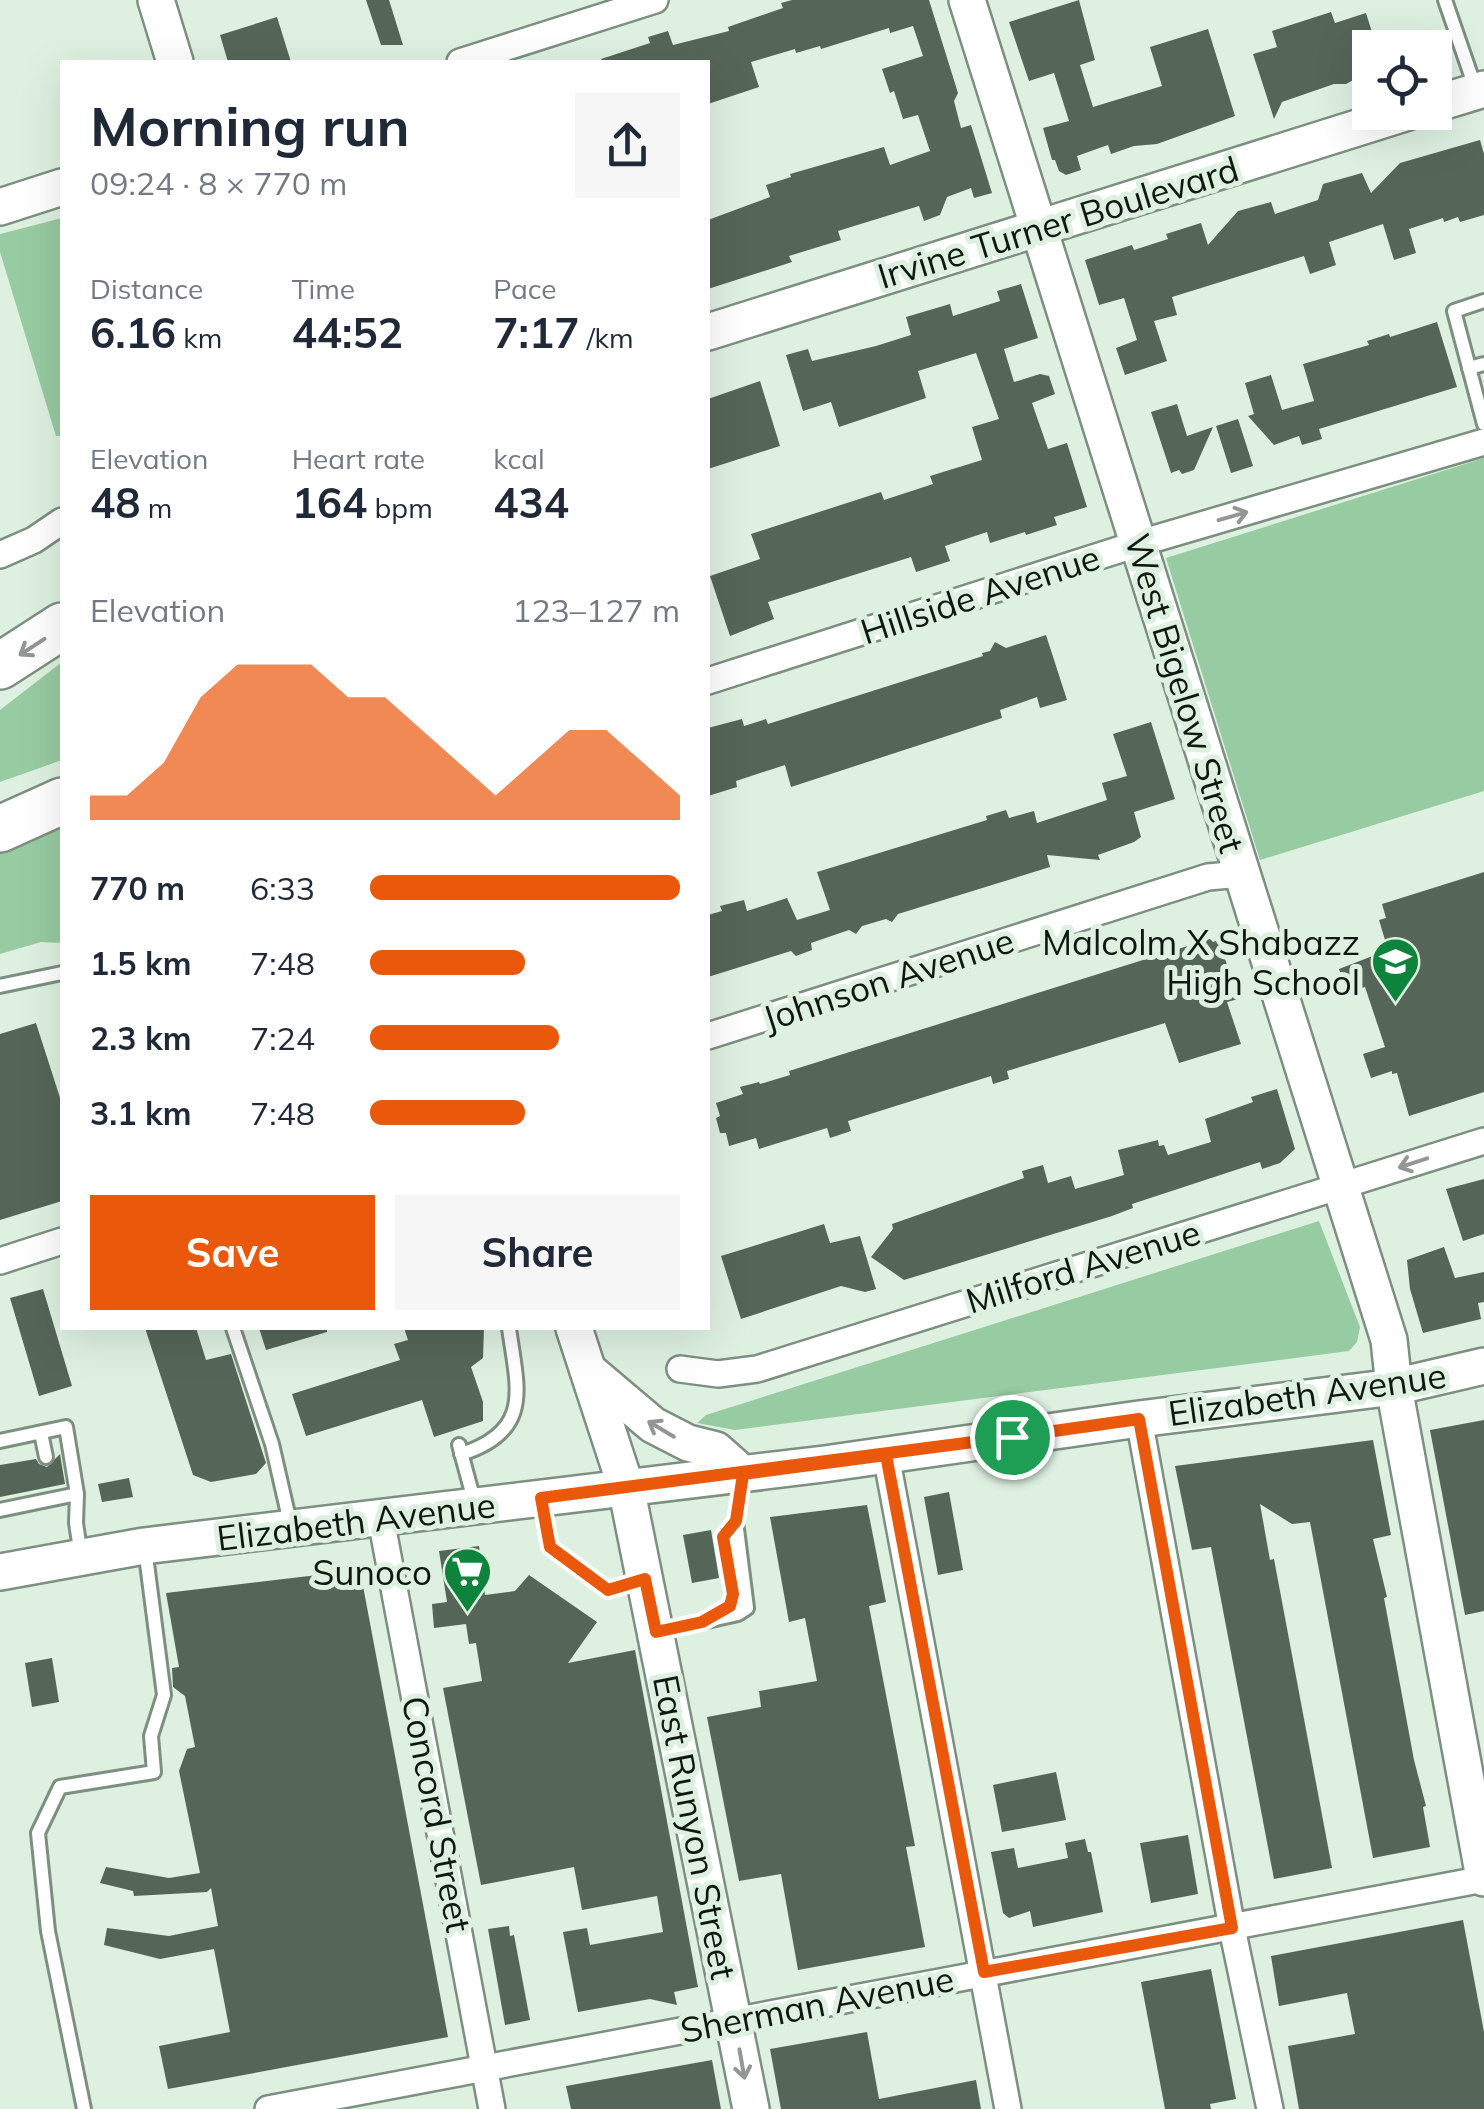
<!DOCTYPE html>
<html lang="en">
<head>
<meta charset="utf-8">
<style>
  :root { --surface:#fff; --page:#f6f6f7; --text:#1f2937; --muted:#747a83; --accent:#ea580c }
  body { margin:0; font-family:Mulish,sans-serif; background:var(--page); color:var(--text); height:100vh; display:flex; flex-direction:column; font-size:38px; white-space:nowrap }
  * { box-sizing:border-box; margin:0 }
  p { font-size:32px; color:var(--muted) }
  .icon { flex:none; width:55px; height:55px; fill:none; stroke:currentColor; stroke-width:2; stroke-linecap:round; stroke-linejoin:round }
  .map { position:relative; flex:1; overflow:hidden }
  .panel { position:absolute; left:60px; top:60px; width:650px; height:1270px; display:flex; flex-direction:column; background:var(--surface); border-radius:0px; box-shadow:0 10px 40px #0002 }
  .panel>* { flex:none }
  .fabs { position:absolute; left:1352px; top:30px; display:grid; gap:20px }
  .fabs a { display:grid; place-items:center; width:100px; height:100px; border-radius:0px; background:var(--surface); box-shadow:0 10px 40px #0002; font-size:50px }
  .pin { position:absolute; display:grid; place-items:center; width:85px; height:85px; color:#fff; margin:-42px; border:5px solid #fff; border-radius:50%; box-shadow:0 2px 10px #0007 }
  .round { display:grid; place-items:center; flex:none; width:105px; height:105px; border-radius:0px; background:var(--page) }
  .summary { display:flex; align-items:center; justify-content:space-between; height:170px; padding:0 30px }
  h1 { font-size:55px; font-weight:700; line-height:75px }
  .metrics { display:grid; grid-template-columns:repeat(3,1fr); gap:15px; height:170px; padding:10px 30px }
  .metrics div { display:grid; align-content:center }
  .metrics b { font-size:42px; font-weight:700 }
  .metrics small { font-size:28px; font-weight:400 }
  .metrics p { font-size:28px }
  .chart { height:280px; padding:20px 30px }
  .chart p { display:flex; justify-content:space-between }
  .chart svg { width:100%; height:180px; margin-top:10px; fill:var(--accent); opacity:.7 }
  .primary-button { display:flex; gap:20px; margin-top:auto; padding:20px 30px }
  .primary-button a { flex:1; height:115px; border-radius:0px; background:var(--accent); color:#fff; font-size:40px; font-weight:700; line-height:115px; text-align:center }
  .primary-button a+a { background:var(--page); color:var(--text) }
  ul { padding:0 30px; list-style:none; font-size:32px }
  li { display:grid; grid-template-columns:160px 120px 1fr; align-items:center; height:75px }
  li i { height:25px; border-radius:12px; background:var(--accent) }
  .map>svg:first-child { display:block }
  .green { fill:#97cba1 }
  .building { fill:#556658 }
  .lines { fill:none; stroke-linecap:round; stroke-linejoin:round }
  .lane-casing { stroke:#7d8f80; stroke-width:18 }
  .street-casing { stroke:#7d8f80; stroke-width:30 }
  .secondary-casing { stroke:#7d8f80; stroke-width:40 }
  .highway-casing { stroke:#7d8f80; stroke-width:50 }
  .lane { stroke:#fff; stroke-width:12 }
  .street { stroke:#fff; stroke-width:25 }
  .secondary { stroke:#fff; stroke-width:35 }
  .highway { stroke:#fff; stroke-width:45 }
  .oneway { stroke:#939794 }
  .route-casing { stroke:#fff; stroke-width:20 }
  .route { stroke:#ea580c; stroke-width:12 }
  .labels { text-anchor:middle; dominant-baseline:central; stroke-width:10; stroke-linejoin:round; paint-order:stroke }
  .street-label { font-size:35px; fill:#101711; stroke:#def1e1 }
  .poi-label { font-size:35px; fill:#101711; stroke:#def1e1; text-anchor:end }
</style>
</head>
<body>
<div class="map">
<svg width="1484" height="2109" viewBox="0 0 1484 2109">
  <rect width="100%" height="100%" fill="#def1e1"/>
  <!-- green -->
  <g class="green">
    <polygon points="62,218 62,436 56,436 0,252 0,234"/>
    <polygon points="1484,458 1484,791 1260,860 1166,558"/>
    <polygon points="62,662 62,760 0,782 0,710"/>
    <polygon points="62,817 62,943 41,942 0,954 0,844"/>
    <polygon points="1319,1221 1360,1327 1357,1342 1349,1351 735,1430 697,1423 706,1415"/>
  </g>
  <!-- building -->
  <g class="building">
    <polygon points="366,0 389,0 403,45 381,45"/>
    <polygon points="792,0 929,0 958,93 954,101 961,128 971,125 992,193 974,198 971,188 947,197 940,215 924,221 919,206 838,231 841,240 789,256 792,262 708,289 708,220 770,197 766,185 791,177 790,174 884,147 890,165 930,151 918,115 903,119 894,91 890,93 882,69 923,56 913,26 890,33 889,28 821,49 820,46 796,53 795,49 751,62 759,87 708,104 708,62 602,62 601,59 650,43 648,37 668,31 673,45 729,31 728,27 783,8 781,3"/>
    <polygon points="1079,0 1095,60 1080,65 1093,107 1162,86 1150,47 1208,29 1235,116 1157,144 1134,146 1111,154 1108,145 1077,156 1081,170 1066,175 1059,171 1055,160 1052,160 1043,128 1069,121 1054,73 1029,81 1009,22"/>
    <polygon points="1331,12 1335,23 1366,13 1377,48 1370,48 1370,71 1346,84 1334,84 1282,102 1274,119 1253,54 1277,47 1272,31"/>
    <polygon points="277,17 291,62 228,62 220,35"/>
    <polygon points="1480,140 1484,154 1484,215 1460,222 1458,217 1444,222 1443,218 1409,229 1416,253 1394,260 1383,224 1329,242 1336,265 1310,274 1304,256 1172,297 1177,315 1154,321 1167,361 1125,375 1116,348 1137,340 1124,298 1099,305 1085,260 1132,245 1134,250 1168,239 1166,234 1201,223 1208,245 1238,211 1271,202 1275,214 1318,200 1323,184 1362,173 1371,193 1400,163"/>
    <polygon points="1021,284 1038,338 1004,349 1014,382 1040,374 1049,376 1055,394 1032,403 1048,449 1067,443 1087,507 1054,517 1057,525 1026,535 1025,532 990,543 987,532 945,546 950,561 916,572 911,557 768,602 774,619 730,636 710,576 760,559 751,534 881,492 884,500 933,484 930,476 982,460 972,427 999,419 976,353 918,371 926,398 839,427 831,402 803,411 786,355 808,349 812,361 876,346 911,335 906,317 950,304 953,316 1000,301 997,291"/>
    <polygon points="1437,322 1457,387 1319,429 1322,439 1302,445 1299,436 1274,445 1248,416 1254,414 1245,383 1271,375 1282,410 1314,401 1303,364 1369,345 1367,341 1389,334 1390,337"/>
    <polygon points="760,381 780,446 708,469 708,399"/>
    <polygon points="1177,404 1187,436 1213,427 1194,470 1182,474 1179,470 1171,473 1151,412"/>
    <polygon points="1238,419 1253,466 1231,473 1216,426"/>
    <polygon points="1046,635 1067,700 1040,708 1037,697 1000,710 1002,718 791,787 785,765 736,781 737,787 708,796 708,728 742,719 744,726 766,719 768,724 983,656 982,653 990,651 995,642 1006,648"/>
    <polygon points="1151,722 1175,799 1134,812 1141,837 1134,842 1098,855 1100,860 1047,855 1050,867 898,914 892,922 886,919 862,926 856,934 849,930 811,943 812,950 796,956 791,951 708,977 708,915 722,911 720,906 744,900 747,911 787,898 797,920 830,910 817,872 987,820 986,816 1006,810 1009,818 1034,811 1037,823 1107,800 1102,783 1127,776 1113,734"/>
    <polygon points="1484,872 1484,1092 1409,1116 1397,1073 1392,1074 1392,1071 1371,1078 1363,1054 1385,1047 1365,987 1346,992 1339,969 1388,950 1379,920 1386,918 1382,904"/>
    <polygon points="1210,939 1213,942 1219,940 1238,999 1227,1002 1241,1044 1179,1063 1165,1023 1007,1071 1009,1079 993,1084 991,1076 848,1121 851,1131 830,1138 827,1128 759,1149 756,1138 729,1146 726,1133 720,1133 716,1118 720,1116 716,1103 743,1094 740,1087 759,1082 760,1084 790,1075 789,1071"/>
    <polygon points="36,1023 62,1104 62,1201 0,1220 0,1034"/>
    <polygon points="1277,1089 1295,1149 1280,1163 1262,1169 1260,1162 1132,1204 1133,1208 1112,1216 904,1280 871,1257 893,1229 892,1224 1024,1178 1022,1171 1043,1165 1048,1183 1071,1176 1075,1189 1124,1175 1118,1150 1158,1140 1159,1146 1164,1145 1168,1155 1211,1142 1205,1119 1253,1102 1251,1097"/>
    <polygon points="1484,1179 1484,1234 1463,1241 1446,1189"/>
    <polygon points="824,1224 830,1243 860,1236 876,1289 865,1292 841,1286 741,1319 721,1256"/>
    <polygon points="1444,1247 1455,1278 1484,1272 1484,1302 1478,1303 1481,1319 1423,1333 1410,1289 1407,1260"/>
    <polygon points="43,1289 72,1386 39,1396 10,1298"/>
    <polygon points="145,1328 196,1328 206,1360 231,1354 266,1463 256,1474 211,1482 193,1475"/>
    <polygon points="259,1328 327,1328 327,1332 266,1350"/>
    <polygon points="404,1328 484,1328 483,1358 471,1367 483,1402 483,1421 434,1437 422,1400 306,1436 292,1394 400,1360 394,1344 408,1340"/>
    <polygon points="1484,1420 1484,1611 1465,1615 1430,1430"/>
    <polygon points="1373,1440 1391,1535 1373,1539 1387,1597 1384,1598 1414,1760 1426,1806 1423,1807 1430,1847 1373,1858 1310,1522 1292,1524 1260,1504 1270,1560 1274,1559 1332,1868 1274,1879 1211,1547 1192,1550 1175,1466"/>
    <polygon points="60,1454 65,1484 0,1497 0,1465 36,1459 39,1464 47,1467"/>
    <polygon points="129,1478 133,1497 102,1502 98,1484"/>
    <polygon points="949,1492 963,1570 938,1575 924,1497"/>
    <polygon points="867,1505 886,1602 869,1606 915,1846 906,1847 925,1947 798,1970 781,1874 739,1881 707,1717 761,1707 759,1691 817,1681 805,1618 789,1622 770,1517"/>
    <polygon points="711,1530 719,1578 692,1583 683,1535"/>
    <polygon points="479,1546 485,1595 515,1591 529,1575 597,1622 568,1663 635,1650 698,1987 674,1992 677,2005 650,1999 578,2012 563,1932 587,1928 590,1945 663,1932 657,1896 582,1910 574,1867 481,1885 443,1688 482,1681 476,1643 469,1644 466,1624 434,1628 432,1604 447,1602 439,1551"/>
    <polygon points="360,1570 448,2037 168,2089 159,2046 230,2032 214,1949 160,1959 104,1945 107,1928 169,1936 218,1926 211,1888 207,1892 134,1896 133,1891 100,1883 106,1867 169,1878 200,1873 179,1771 187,1749 195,1747 185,1696 173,1687 172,1668 179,1667 166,1593"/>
    <polygon points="52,1658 59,1702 32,1707 25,1663"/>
    <polygon points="1056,1772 1066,1820 1002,1832 993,1785"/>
    <polygon points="1188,1835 1198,1894 1151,1903 1140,1843"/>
    <polygon points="1085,1839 1088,1852 1091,1852 1103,1912 1033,1927 1030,1911 1009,1918 1003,1913 991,1852 1014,1848 1018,1868 1068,1858 1065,1843"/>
    <polygon points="1463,1920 1484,2032 1484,2109 1299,2109 1288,2046 1355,2034 1347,1993 1279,2006 1271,1956"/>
    <polygon points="509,1926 510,1936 514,1935 530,2020 505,2025 488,1929"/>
    <polygon points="1211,1969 1236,2099 1210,2104 1211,2109 1165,2109 1141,1982"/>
    <polygon points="867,2032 879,2099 976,2080 981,2109 781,2109 770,2049"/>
    <polygon points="712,2060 721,2109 571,2109 566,2086"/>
  </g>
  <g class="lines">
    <defs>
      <g id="lane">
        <polyline points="1445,0 1475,87"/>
        <polyline points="1484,301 1454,311 1484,424"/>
        <polyline points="1469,368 1484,364"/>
        <polyline points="0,986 62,973"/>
        <polyline points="233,1328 272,1444 291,1527"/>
        <polyline points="41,1433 46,1457"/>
        <polyline points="0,1441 66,1427 77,1494"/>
        <polyline points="459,1445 475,1504"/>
        <path d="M461,1454c73,-23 56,-67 48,-126"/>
        <polyline points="542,1501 550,1547 609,1590 643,1580"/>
        <polyline points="0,1510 77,1494 76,1523 81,1556"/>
        <polyline points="718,1614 730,1606 733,1600 723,1537 736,1521"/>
        <polyline points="658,1632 738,1614 747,1608 736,1521 743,1478"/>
        <polyline points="84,2109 48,1931 38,1833 60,1787 154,1772 151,1736 164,1695 145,1548"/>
      </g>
      <g id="street">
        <polyline points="460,62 655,0"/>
        <polyline points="0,555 34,540 62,521"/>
        <polyline points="708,681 1140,543 1484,442"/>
        <polyline points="708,1036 1208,877 1241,874"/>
        <polyline points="0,1261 62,1241"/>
        <polyline points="680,1369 718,1374 757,1369 1484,1141"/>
        <polyline points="1139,1419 1232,1928 1270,2109"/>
        <polyline points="886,1455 1008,2109"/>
        <polyline points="381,1519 492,2109"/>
        <polyline points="268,2109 1484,1879"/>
      </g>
      <g id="secondary">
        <polyline points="156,0 175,62"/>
        <polyline points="967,0 1389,1340 1394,1387 1484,1878"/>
        <polyline points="1435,104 1484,89"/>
        <polyline points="0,207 62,187"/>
        <polyline points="708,332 1408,112"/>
        <polyline points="574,1328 626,1487 751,2109"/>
        <polyline points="588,1370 653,1425 688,1443 716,1450 743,1474"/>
        <polyline points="0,1572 144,1546 824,1464 1139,1419 1394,1387 1484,1366"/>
      </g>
      <g id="highway">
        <polyline points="0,666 62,626"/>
        <polyline points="0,829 62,801"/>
      </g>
    </defs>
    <!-- lane casing -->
    <use href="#lane" class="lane-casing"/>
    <!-- street casing -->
    <use href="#street" class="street-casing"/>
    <!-- secondary casing -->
    <use href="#secondary" class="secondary-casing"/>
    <!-- highway casing -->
    <use href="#highway" class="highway-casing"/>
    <!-- lane -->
    <use href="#lane" class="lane"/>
    <!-- street -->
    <use href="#street" class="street"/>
    <!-- secondary -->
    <use href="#secondary" class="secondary"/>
    <!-- highway -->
    <use href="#highway" class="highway"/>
  </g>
  <!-- one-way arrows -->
  <defs><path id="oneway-shaft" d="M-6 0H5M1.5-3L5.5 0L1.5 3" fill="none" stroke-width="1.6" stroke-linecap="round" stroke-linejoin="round" transform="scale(2.5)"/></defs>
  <g class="oneway">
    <use href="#oneway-shaft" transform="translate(1233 516) rotate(-16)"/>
    <use href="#oneway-shaft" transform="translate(32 647) rotate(147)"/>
    <use href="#oneway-shaft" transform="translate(1413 1163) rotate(162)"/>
    <use href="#oneway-shaft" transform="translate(661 1429) rotate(-149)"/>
    <use href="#oneway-shaft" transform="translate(742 2064) rotate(80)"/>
  </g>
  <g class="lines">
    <defs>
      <polyline id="route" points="1012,1437 541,1498 550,1547 608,1590 645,1579 656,1632 702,1622 730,1606 733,1594 723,1537 736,1521 743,1474 886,1455 984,1972 1232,1928 1139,1419 1012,1437"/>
    </defs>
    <!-- route casing -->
    <use href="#route" class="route-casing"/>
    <!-- route -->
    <use href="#route" class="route"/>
  </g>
  <!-- icons -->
  <defs>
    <symbol id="school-pin" viewBox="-11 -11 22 30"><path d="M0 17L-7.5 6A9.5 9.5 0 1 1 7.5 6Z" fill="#0e833c" stroke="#def1e1"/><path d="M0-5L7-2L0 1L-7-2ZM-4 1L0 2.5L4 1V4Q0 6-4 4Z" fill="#fff"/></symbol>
    <symbol id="supermarket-pin" viewBox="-11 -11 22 30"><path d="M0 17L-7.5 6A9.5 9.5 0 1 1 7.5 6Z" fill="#0e833c" stroke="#def1e1"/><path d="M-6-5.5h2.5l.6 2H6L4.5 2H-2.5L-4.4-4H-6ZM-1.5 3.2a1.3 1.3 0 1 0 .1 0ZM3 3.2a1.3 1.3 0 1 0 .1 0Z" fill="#fff"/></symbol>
  </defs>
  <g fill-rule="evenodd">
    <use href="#school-pin" x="1368" y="934" width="55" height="75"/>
    <use href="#supermarket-pin" x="440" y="1544" width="55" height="75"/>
  </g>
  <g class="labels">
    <!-- street labels -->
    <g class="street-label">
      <text transform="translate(1058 222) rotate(-17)">Irvine Turner Boulevard</text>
      <text transform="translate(980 594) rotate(-18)">Hillside Avenue</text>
      <text transform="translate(1185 693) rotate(73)">West Bigelow Street</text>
      <text transform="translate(888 979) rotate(-18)">Johnson Avenue</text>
      <text transform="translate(1083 1266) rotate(-17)">Milford Avenue</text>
      <text transform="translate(1307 1394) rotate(-8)">Elizabeth Avenue</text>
      <text transform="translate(356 1521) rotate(-7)">Elizabeth Avenue</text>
      <text transform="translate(437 1814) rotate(79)">Concord Street</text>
      <text transform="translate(695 1827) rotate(79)">East Runyon Street</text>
      <text transform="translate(817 2004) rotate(-11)">Sherman Avenue</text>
    </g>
    <!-- poi labels -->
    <g class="poi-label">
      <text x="1360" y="942">Malcolm X Shabazz<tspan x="1360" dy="40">High School</tspan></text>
      <text x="432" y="1572">Sunoco</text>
    </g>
  </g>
</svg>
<div class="fabs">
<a><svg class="icon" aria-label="locate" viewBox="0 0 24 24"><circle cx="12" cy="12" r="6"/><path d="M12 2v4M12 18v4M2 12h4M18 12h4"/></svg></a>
</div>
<div class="pin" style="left:1012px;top:1437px;background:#1e9e55"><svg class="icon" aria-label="arrive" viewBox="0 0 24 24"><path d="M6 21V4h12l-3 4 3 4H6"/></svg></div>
<section class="panel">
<div class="summary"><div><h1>Morning run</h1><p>09:24 · 8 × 770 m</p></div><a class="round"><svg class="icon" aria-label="share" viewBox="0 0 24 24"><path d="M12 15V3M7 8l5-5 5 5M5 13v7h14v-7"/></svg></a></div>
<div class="metrics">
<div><p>Distance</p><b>6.16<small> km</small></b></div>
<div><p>Time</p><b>44:52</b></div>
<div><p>Pace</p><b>7:17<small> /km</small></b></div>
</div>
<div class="metrics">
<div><p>Elevation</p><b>48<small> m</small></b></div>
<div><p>Heart rate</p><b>164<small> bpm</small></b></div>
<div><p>kcal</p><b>434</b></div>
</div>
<div class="chart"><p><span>Elevation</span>123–127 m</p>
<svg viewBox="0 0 160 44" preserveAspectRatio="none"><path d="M0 44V38L10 38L20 30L30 14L40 6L50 6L60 6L70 14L80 14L90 22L100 30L110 38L120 30L130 22L140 22L150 30L160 38V44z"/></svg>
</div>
<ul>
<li><b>770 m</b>6:33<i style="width:100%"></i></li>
<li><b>1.5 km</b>7:48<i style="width:50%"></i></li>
<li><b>2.3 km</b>7:24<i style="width:61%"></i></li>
<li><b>3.1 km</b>7:48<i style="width:50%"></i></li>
</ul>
<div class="primary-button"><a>Save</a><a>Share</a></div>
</section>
</div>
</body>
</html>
